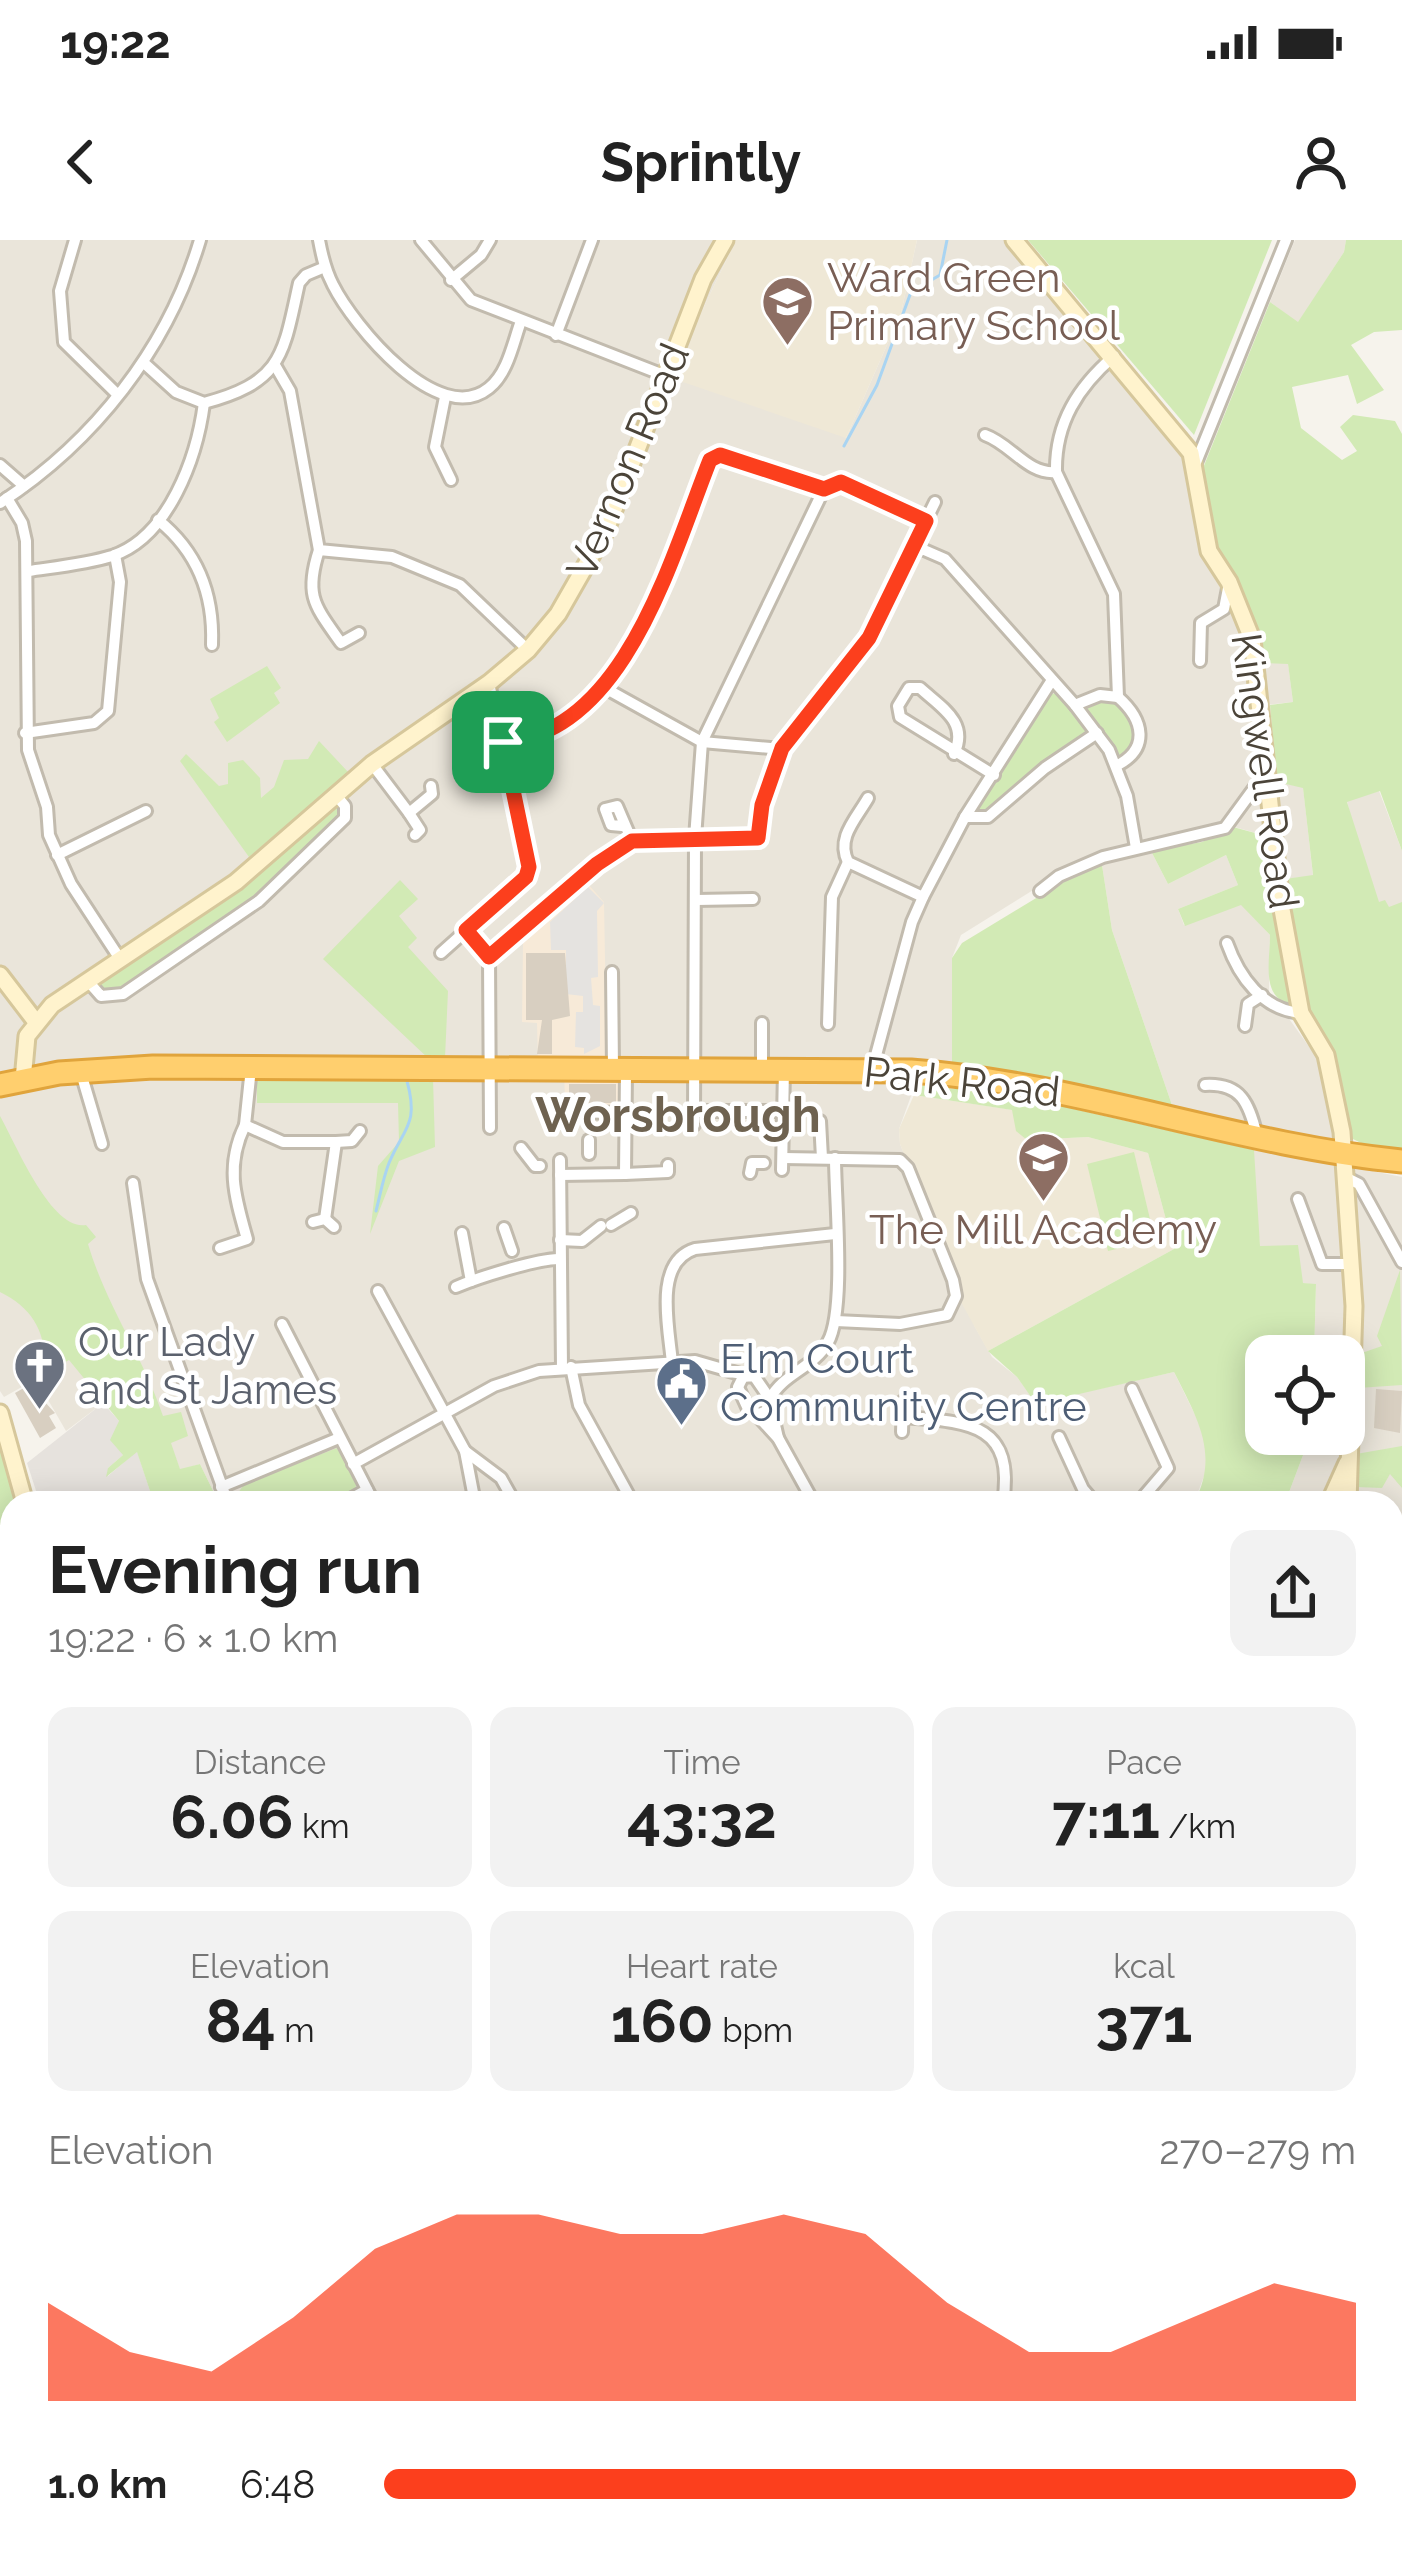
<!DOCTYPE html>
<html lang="en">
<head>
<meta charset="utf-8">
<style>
  :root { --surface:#fff; --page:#f2f2f2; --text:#222; --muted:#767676; --accent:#fc3f1d }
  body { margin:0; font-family:Raleway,sans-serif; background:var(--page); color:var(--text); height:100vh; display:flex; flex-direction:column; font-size:45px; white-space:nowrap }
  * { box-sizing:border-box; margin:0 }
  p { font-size:39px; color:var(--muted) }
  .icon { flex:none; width:66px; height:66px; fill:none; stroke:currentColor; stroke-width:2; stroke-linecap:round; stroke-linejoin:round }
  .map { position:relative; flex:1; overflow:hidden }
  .side { position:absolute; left:0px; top:1251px; width:1404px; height:1065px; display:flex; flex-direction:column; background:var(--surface); border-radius:36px 36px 0 0; box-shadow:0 6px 30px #0003 }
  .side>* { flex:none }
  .buttons { position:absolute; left:1245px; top:1095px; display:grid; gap:24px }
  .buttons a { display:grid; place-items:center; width:120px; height:120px; border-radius:24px; background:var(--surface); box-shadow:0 6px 30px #0003; font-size:60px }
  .pin { position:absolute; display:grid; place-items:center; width:102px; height:102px; color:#fff; margin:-51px; border-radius:24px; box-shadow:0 6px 18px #0006 }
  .round { display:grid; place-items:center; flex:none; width:126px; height:126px; border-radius:24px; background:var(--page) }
  .head { display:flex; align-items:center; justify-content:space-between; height:204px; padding:0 48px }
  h1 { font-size:66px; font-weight:700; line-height:90px }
  .stats { display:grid; grid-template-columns:repeat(3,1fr); gap:18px; height:204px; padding:12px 48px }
  .stats div { display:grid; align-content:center; border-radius:24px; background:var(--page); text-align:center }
  .stats b { font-size:60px; font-weight:700 }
  .stats small { font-size:33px; font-weight:400 }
  .stats p { font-size:33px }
  .chart { height:336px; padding:24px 48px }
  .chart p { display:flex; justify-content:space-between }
  .chart svg { width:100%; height:216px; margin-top:12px; fill:var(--accent); opacity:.7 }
  ul { padding:0 48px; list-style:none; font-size:39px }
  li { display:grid; grid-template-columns:192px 144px 1fr; align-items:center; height:90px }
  li i { height:30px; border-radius:15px; background:var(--accent) }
  .status { display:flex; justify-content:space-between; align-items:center; height:84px; padding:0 60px; background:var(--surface); direction:ltr }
  .status svg { height:33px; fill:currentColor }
  header { display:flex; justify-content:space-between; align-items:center; height:156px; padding:0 48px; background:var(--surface); font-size:54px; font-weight:700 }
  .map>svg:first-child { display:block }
  .residential { fill:#eae5da }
  .commercial { fill:#f7ead8 }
  .industrial { fill:#e6e2dd }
  .education { fill:#efe8d6 }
  .green { fill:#d2eab5 }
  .parking { fill:#e5e3e0 }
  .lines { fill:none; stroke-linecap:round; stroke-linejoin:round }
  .stream { stroke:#a9d4f2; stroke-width:3 }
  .river { stroke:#a9d4f2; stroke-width:18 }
  .building { fill:#d8cfc1 }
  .street-casing { stroke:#c2bbae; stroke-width:16 }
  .secondary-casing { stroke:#d6c79b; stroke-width:21 }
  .highway-casing { stroke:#e0a43c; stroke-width:27 }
  .street { stroke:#fff; stroke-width:10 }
  .secondary { stroke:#fff3cd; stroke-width:15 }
  .highway { stroke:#ffcf6e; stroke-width:21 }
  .route-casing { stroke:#fff; stroke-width:24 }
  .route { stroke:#fc3f1d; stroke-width:15 }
  .labels { text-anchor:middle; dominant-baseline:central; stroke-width:9; stroke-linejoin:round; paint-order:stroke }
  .education-label { font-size:42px; fill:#785e54; stroke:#fff; text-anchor:start }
  .street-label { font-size:42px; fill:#4b4439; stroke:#fff }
  .worship-label { font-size:42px; fill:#5b616d; stroke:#fff; text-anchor:start }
  .service-label { font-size:42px; fill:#4e5e75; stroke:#fff; text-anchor:start }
  .quarter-label { font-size:48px; font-weight:bold; fill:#6e6250; stroke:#fff }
</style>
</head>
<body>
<div class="status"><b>19:22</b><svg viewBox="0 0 49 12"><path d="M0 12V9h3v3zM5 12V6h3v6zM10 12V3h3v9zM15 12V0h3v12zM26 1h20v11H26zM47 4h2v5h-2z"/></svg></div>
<header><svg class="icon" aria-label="back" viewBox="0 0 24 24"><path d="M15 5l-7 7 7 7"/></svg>Sprintly<svg class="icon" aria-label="person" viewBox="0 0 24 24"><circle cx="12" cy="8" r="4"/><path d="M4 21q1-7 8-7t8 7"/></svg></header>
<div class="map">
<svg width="1402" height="2315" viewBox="0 0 1402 2315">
  <rect width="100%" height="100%" fill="#f6f3ec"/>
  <!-- residential -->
  <g class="residential">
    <polygon points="0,0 736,0 698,79 846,198 901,73 917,0 1008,0 1186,212 1208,324 1246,397 1249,423 1288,423 1293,462 1257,466 1265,540 1303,547 1313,636 1276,640 1270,597 1224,584 1144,599 1078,622 961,695 952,718 952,825 923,823 899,889 900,904 975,1087 992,1117 1017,1137 1036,1163 1174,1132 1201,1187 1210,1220 1194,1263 219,1263 200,1224 180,1230 170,1202 181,1173 163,1177 124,1134 103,1163 66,1191 36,1139 4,1157 0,1151"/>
    <polygon points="1295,0 1346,0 1344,12 1298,83 1270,62"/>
    <polygon points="1379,551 1402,611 1402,787 1347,561"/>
    <polygon points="1151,611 1168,644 1226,615 1238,645 1178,669 1184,685 1241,664 1270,695 1269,751 1323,826 1337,924 1402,937 1402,2315 1366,2315 1356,2304 1392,2304 1392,1263 1285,1263 1311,1194 1344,1194 1344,1116 1314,1116 1316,1045 1303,1043 1260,1007 1252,930 1256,888 1173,868 1112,690 1102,625"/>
    <polygon points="560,2304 905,2304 909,2315 564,2315"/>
  </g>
  <!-- commercial -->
  <polygon class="commercial" points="588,644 604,662 607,829 623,830 623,865 565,865 564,823 538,823 537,783 522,782 523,703"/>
  <!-- industrial -->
  <polygon class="industrial" points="103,1163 119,1181 123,1215 108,1228 108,1236 137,1211 154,1263 40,1263 27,1223"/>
  <!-- education -->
  <g class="education">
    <polygon points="736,0 917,0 901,73 846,198 677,140 698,79"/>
    <polygon points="914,855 1013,870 1027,900 1088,897 1148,913 1174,1009 988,1111 961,1062 900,904 899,889"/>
  </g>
  <!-- green -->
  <g class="green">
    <polygon points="1029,0 1272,0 1194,195 1028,0"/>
    <polygon points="1346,0 1402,0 1402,90 1374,92 1351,105 1384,150 1357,164 1348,135 1292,147 1301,188 1342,220 1357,211 1340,187 1353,175 1395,181 1402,194 1402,611 1380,551 1347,562 1379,662 1385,660 1389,667 1402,662 1402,913 1375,910 1345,895 1304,771 1285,639 1313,635 1303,548 1277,542 1270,465 1293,462 1288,424 1264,423 1244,356 1219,316 1203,228 1270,62 1298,82 1344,12"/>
    <polygon points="267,426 281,448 274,453 280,463 227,502 214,482 219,478 210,459"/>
    <polygon points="1059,452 1088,485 1084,498 978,577 975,571 1046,456"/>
    <path d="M1093,460h24c19,18 23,30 13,55l-12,3 -32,-49z"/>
    <polygon points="319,501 349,533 249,617 180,521 186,514 219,546 228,544 228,523 243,520 260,538 261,558 274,547 284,520 308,519"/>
    <polygon points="335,560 341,577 255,658 122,749 102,751 95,740"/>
    <path d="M1233,587l37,10 23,169c-33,-8 -23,-43 -23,-71l-29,-30 -56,21 -7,-17 60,-24 -12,-30 -58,29 -17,-33 51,-9z"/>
    <polygon points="1102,625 1112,690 1173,868 952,825 952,718 962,703 1061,643"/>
    <polygon points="400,640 418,659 399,676 417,698 408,707 448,751 445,818 429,819 323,719"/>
    <polygon points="433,838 435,907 399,921 370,994 378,926 399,902 398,863 257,863 257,839"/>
    <path d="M919,845l94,10 241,55 6,96 38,-1 5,38 13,1 -2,72h-48v78h45l-26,69h-91c26,-49 3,-85 -20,-131l-138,32 -19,-27 -29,-26 186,-102 -26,-96 -60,-16 -61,3 -11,-9 -4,-21 -98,-15z"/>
    <path d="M0,876c16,28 51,115 86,109l10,12 -8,7c18,61 55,112 75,172l18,-4 7,24 -17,7 9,26 20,-5 19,39h-65l-17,-51 -31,25 2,-9 15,-13 -13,-15 9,-19 -50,-61 -25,14c4,-38 -9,-65 -44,-82z"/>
    <polygon points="1134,912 1155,1000 1108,1011 1087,924"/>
    <polygon points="1400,1030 1402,1145 1358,1148 1359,1114 1382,1106 1377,1096"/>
    <polygon points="0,1198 19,1263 12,1263 12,1540 0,1528"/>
    <polygon points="1402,1206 1402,1248 1390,1234 1382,1248 1356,1247 1356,1214"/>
    <polygon points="337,1208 357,1242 355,1250 342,1260 239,1263 236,1256 245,1243"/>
    <polygon points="1392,1391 1402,1391 1402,1570 1392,1618"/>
    <polygon points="0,1915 12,1921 12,2304 264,2304 255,2315 0,2315"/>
    <polygon points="282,2304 460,2304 452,2315 274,2315"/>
    <polygon points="905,2304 1257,2304 1245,2315 909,2315"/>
  </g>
  <!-- parking -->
  <polygon class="parking" points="588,647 604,663 597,671 598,737 591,738 593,765 600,766 600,806 584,814 584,808 575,807 576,772 583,772 583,756 566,754 566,710 551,710 550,682"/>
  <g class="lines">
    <!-- stream -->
    <g class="stream">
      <polyline points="844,206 877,145 911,52 940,35 947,0"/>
      <path d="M376,971c4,-15 7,-33 13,-48 15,-36 30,-38 18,-82"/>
    </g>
    <!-- river -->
    <g class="river">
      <polyline points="0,1468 12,1476"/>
      <polyline points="405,2315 406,2304"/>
    </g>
  </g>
  <!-- building -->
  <g class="building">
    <polygon points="526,713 565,713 570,776 552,780 552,814 537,814 542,780 526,780"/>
    <rect x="569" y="844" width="47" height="19"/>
    <polygon points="29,1145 55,1173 49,1176 56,1188 40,1198 15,1153"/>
    <polygon points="1376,1149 1402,1151 1400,1193 1374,1188"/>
  </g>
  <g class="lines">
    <defs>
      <g id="street">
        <polyline points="75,0 60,51 64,102 117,154"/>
        <path d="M319,0c3,16 6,30 14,45 20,40 105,144 156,103 19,-15 24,-45 32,-67"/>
        <polyline points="421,0 471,60 666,136"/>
        <polyline points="451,40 481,15 490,0"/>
        <polyline points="556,95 592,0"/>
        <path d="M144,123l32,29 28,11c79,-21 79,-48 95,-120l7,-8 19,-8"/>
        <polyline points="276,127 290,151 319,310 392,317 460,345 528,410"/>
        <polyline points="445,157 435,207 451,240"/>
        <path d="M985,195c26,9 43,40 71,37"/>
        <polyline points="0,225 24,246"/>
        <polyline points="1195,225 1286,0"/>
        <polyline points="7,258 22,283 26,301 28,510 47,567 49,595 71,644 120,719"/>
        <path d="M0,263c94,-61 168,-155 200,-263"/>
        <path d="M158,280c40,32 56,74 54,125"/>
        <polyline points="915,306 945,319 1075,465 1109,510 1127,556 1136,608"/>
        <path d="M319,310c-15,46 -4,56 22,93l18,-10"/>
        <path d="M29,331c27,-4 57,-7 83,-15 57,-19 85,-99 92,-153"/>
        <polyline points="1200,421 1201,383 1224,369 1229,343"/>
        <polyline points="603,447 702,502 782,509"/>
        <path d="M1075,465l25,-10 18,2 -4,-103 -58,-122c-1,-49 22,-85 58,-116"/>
        <polyline points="25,493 94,483 108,471 120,342 115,315"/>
        <polyline points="503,502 554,490"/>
        <path d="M954,514c15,-32 -12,-46 -34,-66h-11l-11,18 2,11 94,58"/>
        <polyline points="372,524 409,573 432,554 431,546"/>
        <path d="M1116,526c34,-17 28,-46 2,-69"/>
        <path d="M509,535c17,-15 30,-31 45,-46 13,-13 31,-20 44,-35 55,-64 81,-156 112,-234l10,-5 11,2 93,32 17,-7 85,39"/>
        <path d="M868,558c-12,21 -32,40 -20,64l75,35"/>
        <polyline points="409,573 420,590 415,595"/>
        <polyline points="965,577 988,577 1045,528 1097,493"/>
        <polyline points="622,586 611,585 605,569 617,566 632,601"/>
        <polyline points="57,615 146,571"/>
        <polyline points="1040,651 1059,636 1103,617 1225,588 1266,532"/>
        <polyline points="696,660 753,659"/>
        <polyline points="466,690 489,717"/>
        <path d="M1227,703c12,34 36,67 74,70"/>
        <polyline points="441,713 526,637 529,627 489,443"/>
        <polyline points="489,717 597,624 632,601 758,598 762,565 782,509 869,397 935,262"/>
        <polyline points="489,717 490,888"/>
        <polyline points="612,732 613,828"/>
        <polyline points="87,740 101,756 123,754 259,661 345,578 345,566 335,554"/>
        <polyline points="828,784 832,657 848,622"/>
        <polyline points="1245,786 1248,764 1262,755"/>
        <polyline points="251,828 245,885 283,902 336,902 325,979"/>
        <polyline points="762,829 762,783"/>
        <polyline points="872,830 912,682 923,657 965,577 1052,440"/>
        <polyline points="81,833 102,904"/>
        <path d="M1205,845c36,-2 44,18 52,51"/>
        <polyline points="697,871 784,871"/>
        <polyline points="547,872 626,873"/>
        <polyline points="820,881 822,918"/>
        <polyline points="694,885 695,598 702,502 824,249"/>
        <polyline points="589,900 589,914"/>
        <polyline points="336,902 352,901 360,891"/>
        <polyline points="521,908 535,926 540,926"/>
        <polyline points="784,918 900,920 908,928 953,1040 956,1056 947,1075 900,1084 836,1081"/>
        <polyline points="560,920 562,1128"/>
        <polyline points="782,930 784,829"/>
        <polyline points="750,933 752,923 764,923"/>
        <polyline points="625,934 668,932 668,925"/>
        <polyline points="560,935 625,934 626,831"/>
        <polyline points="1345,937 1359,944 1402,1022"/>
        <polyline points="133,943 147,1039 228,1263"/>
        <polyline points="1298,959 1322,1024 1351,1024"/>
        <polyline points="313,982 325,979 334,987"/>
        <polyline points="611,985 631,973"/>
        <polyline points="504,988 512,1011"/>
        <polyline points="462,993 471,1041"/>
        <polyline points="560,1000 582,1001 601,986"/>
        <path d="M220,1008l27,-9c-12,-42 -22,-73 -2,-114"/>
        <path d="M456,1047c21,-9 83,-29 104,-28"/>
        <polyline points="378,1051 465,1211 475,1263"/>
        <polyline points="282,1084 374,1263"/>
        <path d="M672,1123c-3,-35 -19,-101 23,-114l140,-15"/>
        <polyline points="571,1127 579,1165 633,1263"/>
        <polygon points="754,1136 770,1159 766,1171 759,1174 748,1169 738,1147 743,1137"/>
        <polyline points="1132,1149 1168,1228 1138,1263"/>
        <path d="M770,1159c13,-26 43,-30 58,-57 18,-32 7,-143 7,-184"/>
        <polyline points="770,1163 778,1198"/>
        <polyline points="755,1173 778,1198 814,1263"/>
        <path d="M902,1177c63,5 114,4 101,86"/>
        <polyline points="902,1192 903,1161"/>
        <polyline points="1059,1197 1083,1249 1095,1263"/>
        <polyline points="465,1211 501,1238 515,1263"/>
        <polyline points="353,1224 494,1146 539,1131 695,1121 747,1136"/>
        <polyline points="221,1247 339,1198"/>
        <polyline points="343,1263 367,1250"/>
        <polyline points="1392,1302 1402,1299"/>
        <polyline points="1402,1771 1395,1791 1402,1905"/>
        <polyline points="1392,1923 1402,1918"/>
        <polyline points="1392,2168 1402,2157"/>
        <polyline points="689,2304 693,2312"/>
      </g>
      <g id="secondary">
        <polyline points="1014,0 1191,213 1209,311 1229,342 1252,399 1281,664 1301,773 1326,815 1342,892 1354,1066 1348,1263"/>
        <polyline points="0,735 36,782"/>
        <polyline points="23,840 27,796 52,765 236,642 372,524 489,443 528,410 558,374 606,290 703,39 725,0"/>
        <polyline points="0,1173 25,1263"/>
        <polyline points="1329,1263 1347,1223"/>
        <polyline points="866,2304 870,2315"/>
        <polyline points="1344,2304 1353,2315"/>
      </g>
      <path id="highway" d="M0,845l59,-12 94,-6 758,4c167,12 325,74 491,90"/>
    </defs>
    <!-- street casing -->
    <use href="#street" class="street-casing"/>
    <!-- secondary casing -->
    <use href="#secondary" class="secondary-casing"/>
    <!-- highway casing -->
    <use href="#highway" class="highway-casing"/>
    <!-- street -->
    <use href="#street" class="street"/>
    <!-- secondary -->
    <use href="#secondary" class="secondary"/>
    <!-- highway -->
    <use href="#highway" class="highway"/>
  </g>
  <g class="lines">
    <defs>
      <path id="route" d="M720,215l104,34 17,-7 85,39 -57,117 -87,110 -20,57 -4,33 -126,3 -35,23 -108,93 -23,-27 60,-53 3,-10 -26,-125c122,-8 169,-187 207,-282z"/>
    </defs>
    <!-- route casing -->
    <use href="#route" class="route-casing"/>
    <!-- route -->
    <use href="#route" class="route"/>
  </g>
  <!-- icons -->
  <defs>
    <symbol id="school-pin" viewBox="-11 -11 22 30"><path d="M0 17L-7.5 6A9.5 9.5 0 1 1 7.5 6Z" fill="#8d6e63" stroke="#fff"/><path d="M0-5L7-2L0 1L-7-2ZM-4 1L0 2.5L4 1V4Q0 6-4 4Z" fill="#fff"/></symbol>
    <symbol id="church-pin" viewBox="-11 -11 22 30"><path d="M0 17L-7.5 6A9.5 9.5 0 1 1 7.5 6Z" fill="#6b7280" stroke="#fff"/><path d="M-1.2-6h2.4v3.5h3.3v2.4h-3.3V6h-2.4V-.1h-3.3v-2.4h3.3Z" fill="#fff"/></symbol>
    <symbol id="civic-pin" viewBox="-11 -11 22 30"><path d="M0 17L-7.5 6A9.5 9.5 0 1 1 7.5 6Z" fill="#5c6f8a" stroke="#fff"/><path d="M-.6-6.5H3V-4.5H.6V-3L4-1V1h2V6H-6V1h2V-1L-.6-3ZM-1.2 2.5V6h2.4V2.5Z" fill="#fff"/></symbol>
  </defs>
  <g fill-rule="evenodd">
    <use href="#school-pin" x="758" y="32" width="59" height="81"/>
    <use href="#school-pin" x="1014" y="888" width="59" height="81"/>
    <use href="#church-pin" x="10" y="1096" width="59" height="81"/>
    <use href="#civic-pin" x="652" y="1112" width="59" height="81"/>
  </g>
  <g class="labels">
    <!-- education labels -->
    <g class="education-label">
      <text x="827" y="37">Ward Green<tspan x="827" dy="48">Primary School</tspan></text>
      <text x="1043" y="989" text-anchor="middle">The Mill Academy</text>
    </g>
    <!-- street labels -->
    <g class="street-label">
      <text transform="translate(628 221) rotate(-67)">Vernon Road</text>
      <text transform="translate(1265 531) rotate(82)">Kingwell Road</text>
      <text transform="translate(962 842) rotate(6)">Park Road</text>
    </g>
    <!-- worship labels -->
    <g class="worship-label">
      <text x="78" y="1101">Our Lady<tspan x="78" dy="48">and St James</tspan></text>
    </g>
    <!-- service labels -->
    <g class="service-label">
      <text x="720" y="1118">Elm Court<tspan x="720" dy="48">Community Centre</tspan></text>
    </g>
    <!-- quarter labels -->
    <g class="quarter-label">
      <text x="678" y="875">Worsbrough</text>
    </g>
  </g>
</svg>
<div class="buttons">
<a><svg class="icon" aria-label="locate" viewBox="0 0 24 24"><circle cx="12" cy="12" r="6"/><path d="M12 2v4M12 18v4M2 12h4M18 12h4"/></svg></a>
</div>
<div class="pin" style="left:503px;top:502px;background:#1e9e55"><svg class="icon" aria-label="arrive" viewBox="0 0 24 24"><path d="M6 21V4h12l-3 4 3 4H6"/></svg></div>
<section class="side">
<div class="head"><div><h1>Evening run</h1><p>19:22 · 6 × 1.0 km</p></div><a class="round"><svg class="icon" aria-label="share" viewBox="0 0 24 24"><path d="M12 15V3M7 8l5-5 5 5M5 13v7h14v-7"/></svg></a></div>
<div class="stats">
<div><p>Distance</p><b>6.06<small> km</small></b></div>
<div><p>Time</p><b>43:32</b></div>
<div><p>Pace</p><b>7:11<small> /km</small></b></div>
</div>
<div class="stats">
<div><p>Elevation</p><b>84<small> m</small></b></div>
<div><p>Heart rate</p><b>160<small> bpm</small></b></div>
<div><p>kcal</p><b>371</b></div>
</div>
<div class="chart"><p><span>Elevation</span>270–279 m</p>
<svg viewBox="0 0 160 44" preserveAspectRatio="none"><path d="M0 44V24L10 34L20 38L30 27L40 13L50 6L60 6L70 10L80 10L90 6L100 10L110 24L120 34L130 34L140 27L150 20L160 24V44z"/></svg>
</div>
<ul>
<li><b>1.0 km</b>6:48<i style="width:100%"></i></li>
</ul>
</section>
</div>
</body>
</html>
